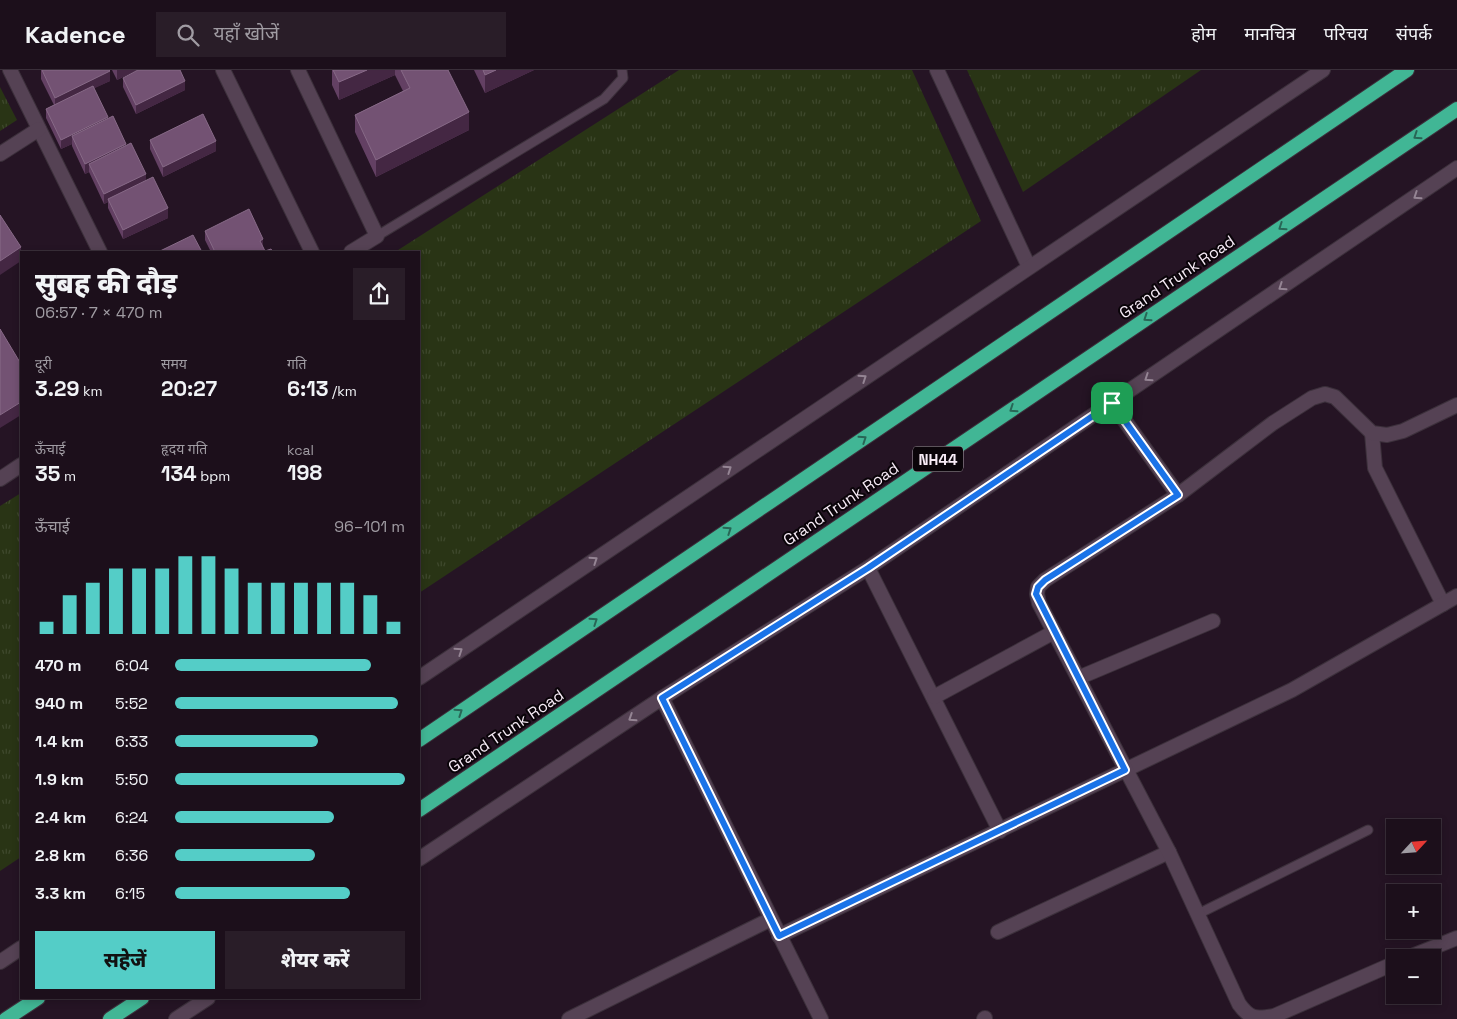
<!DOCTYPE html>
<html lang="hi">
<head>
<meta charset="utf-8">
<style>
  :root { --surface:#1c0f1b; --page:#291d28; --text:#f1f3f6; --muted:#a09ca3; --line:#3a2f3a; --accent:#54cdc7 }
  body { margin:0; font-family:"Space Grotesk","Noto Sans Devanagari",sans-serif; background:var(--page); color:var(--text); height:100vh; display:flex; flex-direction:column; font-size:19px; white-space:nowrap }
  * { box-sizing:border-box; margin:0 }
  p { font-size:16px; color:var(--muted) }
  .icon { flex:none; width:28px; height:28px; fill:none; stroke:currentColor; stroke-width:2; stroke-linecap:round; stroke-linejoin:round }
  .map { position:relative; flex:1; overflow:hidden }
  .panel { position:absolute; left:20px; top:181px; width:400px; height:748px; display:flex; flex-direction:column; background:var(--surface); border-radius:0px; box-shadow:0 2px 8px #0003,0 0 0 1px var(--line) }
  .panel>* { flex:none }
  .needle { width:32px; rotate:64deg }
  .tools { position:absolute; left:1386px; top:749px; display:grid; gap:10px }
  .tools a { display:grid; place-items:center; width:55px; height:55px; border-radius:0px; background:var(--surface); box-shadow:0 2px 8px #0003,0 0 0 1px var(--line); font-size:25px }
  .pin { position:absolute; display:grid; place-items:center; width:42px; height:42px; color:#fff; margin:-21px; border-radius:10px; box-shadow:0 2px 8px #0006 }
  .round { display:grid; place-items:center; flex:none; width:52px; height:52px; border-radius:0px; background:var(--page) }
  .overview { display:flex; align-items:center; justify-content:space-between; height:85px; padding:0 15px }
  h1 { font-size:28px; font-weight:800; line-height:38px }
  .stats { display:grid; grid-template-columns:repeat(3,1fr); gap:8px; height:85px; padding:5px 15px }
  .stats div { display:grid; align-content:center }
  .stats b { font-size:21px; font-weight:800 }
  .stats small { font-size:14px; font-weight:400 }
  .stats p { font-size:14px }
  .chart { height:140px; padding:10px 15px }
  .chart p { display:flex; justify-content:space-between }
  .chart svg { width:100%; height:90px; margin-top:5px; stroke:var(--accent); stroke-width:6 }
  .action { display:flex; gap:10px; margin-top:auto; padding:10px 15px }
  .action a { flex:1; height:58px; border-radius:0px; background:var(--accent); color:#111; font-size:20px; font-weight:800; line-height:58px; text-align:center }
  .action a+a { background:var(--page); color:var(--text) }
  ul { padding:0 15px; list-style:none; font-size:16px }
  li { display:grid; grid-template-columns:80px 60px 1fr; align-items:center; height:38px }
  li i { height:12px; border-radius:6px; background:var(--accent) }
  header { display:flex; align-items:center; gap:30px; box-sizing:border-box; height:70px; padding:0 25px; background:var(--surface); border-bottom:1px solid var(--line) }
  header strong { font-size:24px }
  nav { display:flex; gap:28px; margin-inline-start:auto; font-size:18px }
  .search { width:350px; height:45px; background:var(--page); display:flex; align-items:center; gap:12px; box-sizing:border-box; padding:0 18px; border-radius:0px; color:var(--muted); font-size:19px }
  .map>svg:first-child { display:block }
  .grass { fill:url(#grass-tufts) }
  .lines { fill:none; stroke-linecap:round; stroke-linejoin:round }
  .service-casing { stroke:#3c303b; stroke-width:11 }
  .minor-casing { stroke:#3c303b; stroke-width:16 }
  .tertiary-casing { stroke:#3c303b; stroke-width:16 }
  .trunk-casing { stroke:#3c303b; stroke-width:16 }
  .service { stroke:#554254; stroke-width:9 }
  .minor { stroke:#554254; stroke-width:14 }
  .tertiary { stroke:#554254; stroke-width:14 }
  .trunk { stroke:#41b695; stroke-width:14 }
  .wall { fill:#634063 }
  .shaded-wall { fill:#442743 }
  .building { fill:#735273; stroke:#876a87 }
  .oneway { stroke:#286656 }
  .oneway2 { stroke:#958594 }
  .route-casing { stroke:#fff; stroke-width:10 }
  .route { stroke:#1a73e8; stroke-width:6 }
  .labels { text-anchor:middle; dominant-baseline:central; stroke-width:4; stroke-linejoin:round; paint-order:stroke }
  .shield { fill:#0a0409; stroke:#afa5ae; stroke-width:1 }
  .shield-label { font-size:15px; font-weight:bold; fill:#f6eaf5 }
  .street-label { font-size:16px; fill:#f6eaf5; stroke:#0a0409 }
</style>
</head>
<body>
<header>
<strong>Kadence</strong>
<div class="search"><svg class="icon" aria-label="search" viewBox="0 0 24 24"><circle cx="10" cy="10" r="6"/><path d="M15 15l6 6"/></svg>यहाँ खोजें</div>
<nav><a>होम</a><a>मानचित्र</a><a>परिचय</a><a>संपर्क</a></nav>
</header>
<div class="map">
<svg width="1457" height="949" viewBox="0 0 1457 949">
  <defs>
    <pattern id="grass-tufts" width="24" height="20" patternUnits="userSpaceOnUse" patternTransform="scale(1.25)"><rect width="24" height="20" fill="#293415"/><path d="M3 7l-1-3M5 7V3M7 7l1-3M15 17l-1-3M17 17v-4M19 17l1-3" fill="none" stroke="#3e482c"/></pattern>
  </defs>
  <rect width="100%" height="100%" fill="#251424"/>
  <!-- grass -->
  <g class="grass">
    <polygon points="679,0 912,0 981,151 419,523 419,182 395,182"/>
    <polygon points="967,0 1201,0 1023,122"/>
    <polygon points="0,17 17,50 0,61"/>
    <polygon points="21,423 21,787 0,801 0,436"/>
  </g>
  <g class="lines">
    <defs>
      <g id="service">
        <polyline points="377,166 604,29 623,8 622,0"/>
        <polyline points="1198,844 1368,760"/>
      </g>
      <g id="minor">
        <polyline points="10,0 100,182"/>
        <polyline points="223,0 312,182"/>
        <polyline points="298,0 377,166 351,182"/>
        <polyline points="937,0 1029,197"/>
        <polyline points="0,84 39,59"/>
        <polyline points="1112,333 1178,425"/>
        <polyline points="1372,363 1375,398 1443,534"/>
        <polyline points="0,409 21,395"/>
        <polyline points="868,498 1000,761"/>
        <polyline points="1078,608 1213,551"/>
        <polyline points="934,627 1054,562"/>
        <polyline points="662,628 821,949"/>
        <polyline points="998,862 1169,782"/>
        <polyline points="779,866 1292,620 1457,526"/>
        <polyline points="1407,888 1457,868"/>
        <path d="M1395,893l-121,53c-19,3 -24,3 -35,-12l-70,-152 -130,-249 -2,-9 1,-7 7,-7 133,-85 95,-72 39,-25 13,-4 10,3 37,36 15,2 16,-4 54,-26"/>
        <polyline points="569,949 771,849"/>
        <polyline points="984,949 985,948"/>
      </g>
      <g id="tertiary">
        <polyline points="419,608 1323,0"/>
        <polyline points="419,789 662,628 868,498 1457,98"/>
        <polyline points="0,892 21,878"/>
        <polyline points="176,949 208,928"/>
      </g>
      <g id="trunk">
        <polyline points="419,670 1407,0"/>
        <polyline points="419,740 1457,39"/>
        <polyline points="6,949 38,928"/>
        <polyline points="110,949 142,928"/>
      </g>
    </defs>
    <!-- service casing -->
    <use href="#service" class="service-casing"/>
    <!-- minor casing -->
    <use href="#minor" class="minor-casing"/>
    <!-- tertiary casing -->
    <use href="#tertiary" class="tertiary-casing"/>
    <!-- trunk casing -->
    <use href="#trunk" class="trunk-casing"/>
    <!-- service -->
    <use href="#service" class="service"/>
    <!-- minor -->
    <use href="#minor" class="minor"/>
    <!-- tertiary -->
    <use href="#tertiary" class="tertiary"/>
    <!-- trunk -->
    <use href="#trunk" class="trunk"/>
  </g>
  <!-- wall -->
  <g class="wall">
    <polygon points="41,0 110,11 94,18 108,49 126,75 168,148 123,169 108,138 108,132 104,134 89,102 85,104 72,76 72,74 61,79 46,48 46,39 54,35 41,9"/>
    <polygon points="112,0 137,0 117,10"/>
    <polygon points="332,0 448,0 469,60 376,107 355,62 355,45 403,21 395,5 339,30 332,15"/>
    <polygon points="474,0 534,0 485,23"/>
    <polygon points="123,8 185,20 136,44 123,17"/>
    <polygon points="150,70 216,81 163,107 150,79"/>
    <polygon points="205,161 263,178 265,181 273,182 211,182 205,170"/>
    <polygon points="21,223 21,238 19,234 19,224"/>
  </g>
  <!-- shaded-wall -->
  <g class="shaded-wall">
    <polygon points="117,0 137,0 117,10"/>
    <polygon points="367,0 395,0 395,5 339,30 339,12"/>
    <polygon points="496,0 534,0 485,23 485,5"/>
    <polygon points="110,1 110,11 55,37 55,28"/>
    <polygon points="185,11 185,20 136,44 136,35"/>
    <polygon points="469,42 469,60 376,107 376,90"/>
    <polygon points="108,47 108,56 72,66 72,74 61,79 61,70"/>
    <polygon points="216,71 216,81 163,107 163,97"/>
    <polygon points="126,74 126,84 89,94 89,102 85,104 85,94"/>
    <polygon points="146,104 146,113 108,129 108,132 104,134 104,124"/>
    <polygon points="168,138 168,148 123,169 123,160"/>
    <polygon points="263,169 263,178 260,171"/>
    <polygon points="21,177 21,191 0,205 0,191"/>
    <polygon points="21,332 21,345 0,358 0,345"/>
  </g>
  <!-- building -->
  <g class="building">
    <polygon points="42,0 109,0 110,1 55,28"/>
    <polygon points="138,0 180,0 185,11 136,35 123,8"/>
    <polygon points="333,0 367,0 339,12"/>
    <polygon points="401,0 448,0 469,42 376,90 355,45 410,18"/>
    <polygon points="483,0 496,0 485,5"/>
    <polygon points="93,16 108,47 61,70 46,39"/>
    <polygon points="203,44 216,71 163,97 150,70"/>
    <polygon points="113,46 126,74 85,94 72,66"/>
    <polygon points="131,73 146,104 104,124 89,94"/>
    <polygon points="153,107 168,138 123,160 108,129"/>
    <polygon points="249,139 263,169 260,171 265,181 271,179 273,182 215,182 205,161"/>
    <polygon points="0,145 21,177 0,191"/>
    <polygon points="193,165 202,182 158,182"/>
    <polygon points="0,259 21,294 21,332 0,345"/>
  </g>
  <!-- one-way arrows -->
  <defs><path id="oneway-chevron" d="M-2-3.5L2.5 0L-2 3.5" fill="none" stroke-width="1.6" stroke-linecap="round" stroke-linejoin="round" transform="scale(1.25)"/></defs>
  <g class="oneway">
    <use href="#oneway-chevron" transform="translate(1417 66) rotate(146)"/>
    <use href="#oneway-chevron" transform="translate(1282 157) rotate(146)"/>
    <use href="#oneway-chevron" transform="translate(1147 248) rotate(146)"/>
    <use href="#oneway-chevron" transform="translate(1013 339) rotate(146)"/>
    <use href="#oneway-chevron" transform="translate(863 369) rotate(-34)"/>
    <use href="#oneway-chevron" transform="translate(728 460) rotate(-34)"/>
    <use href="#oneway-chevron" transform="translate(594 551) rotate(-34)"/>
    <use href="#oneway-chevron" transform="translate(459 642) rotate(-34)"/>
  </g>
  <g class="oneway2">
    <use href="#oneway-chevron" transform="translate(1417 126) rotate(146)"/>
    <use href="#oneway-chevron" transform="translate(1282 217) rotate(146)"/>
    <use href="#oneway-chevron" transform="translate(863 308) rotate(-34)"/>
    <use href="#oneway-chevron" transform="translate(1148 308) rotate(146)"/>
    <use href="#oneway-chevron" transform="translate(728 399) rotate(-34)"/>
    <use href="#oneway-chevron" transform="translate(594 490) rotate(-34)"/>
    <use href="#oneway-chevron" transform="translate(459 581) rotate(-34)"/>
    <use href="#oneway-chevron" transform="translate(632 648) rotate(147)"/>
  </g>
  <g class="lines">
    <defs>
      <polygon id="route" points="1112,333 1178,425 1045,510 1038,517 1036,524 1125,700 779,866 662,628 868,498"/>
    </defs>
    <!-- route casing -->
    <use href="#route" class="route-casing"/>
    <!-- route -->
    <use href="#route" class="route"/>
  </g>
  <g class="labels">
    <!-- shield labels -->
    <rect class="shield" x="913" y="376.5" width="50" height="25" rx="4"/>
    <g class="shield-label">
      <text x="938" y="389">NH44</text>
    </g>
    <!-- street labels -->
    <g class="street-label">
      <text transform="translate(1177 207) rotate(-34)">Grand Trunk Road</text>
      <text transform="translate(841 434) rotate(-34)">Grand Trunk Road</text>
      <text transform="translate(506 661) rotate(-34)">Grand Trunk Road</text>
    </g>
  </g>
</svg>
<div class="tools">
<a><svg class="needle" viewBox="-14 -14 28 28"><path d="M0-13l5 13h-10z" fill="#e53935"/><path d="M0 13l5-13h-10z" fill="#a09ca3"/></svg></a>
<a>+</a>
<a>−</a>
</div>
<div class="pin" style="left:1112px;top:333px;background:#1e9e55"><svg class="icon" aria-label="arrive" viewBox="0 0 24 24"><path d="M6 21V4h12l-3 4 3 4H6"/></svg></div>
<section class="panel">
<div class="overview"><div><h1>सुबह की दौड़</h1><p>06:57 · 7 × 470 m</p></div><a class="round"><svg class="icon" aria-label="share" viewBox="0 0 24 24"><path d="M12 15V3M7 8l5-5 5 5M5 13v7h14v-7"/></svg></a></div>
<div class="stats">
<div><p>दूरी</p><b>3.29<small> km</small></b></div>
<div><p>समय</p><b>20:27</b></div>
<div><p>गति</p><b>6:13<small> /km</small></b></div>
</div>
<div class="stats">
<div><p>ऊँचाई</p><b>35<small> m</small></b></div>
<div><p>हृदय गति</p><b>134<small> bpm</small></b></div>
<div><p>kcal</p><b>198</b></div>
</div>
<div class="chart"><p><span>ऊँचाई</span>96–101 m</p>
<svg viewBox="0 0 160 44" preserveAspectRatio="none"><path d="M5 44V38M15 44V25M25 44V19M35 44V12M45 44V12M55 44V12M65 44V6M75 44V6M85 44V12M95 44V19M105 44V19M115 44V19M125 44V19M135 44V19M145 44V25M155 44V38"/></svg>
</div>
<ul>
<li><b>470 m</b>6:04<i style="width:85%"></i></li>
<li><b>940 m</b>5:52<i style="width:97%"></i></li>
<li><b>1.4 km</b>6:33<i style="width:62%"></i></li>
<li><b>1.9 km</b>5:50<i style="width:100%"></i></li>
<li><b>2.4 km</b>6:24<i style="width:69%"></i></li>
<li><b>2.8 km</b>6:36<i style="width:61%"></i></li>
<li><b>3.3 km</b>6:15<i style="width:76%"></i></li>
</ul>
<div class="action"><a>सहेजें</a><a>शेयर करें</a></div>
</section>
</div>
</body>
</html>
